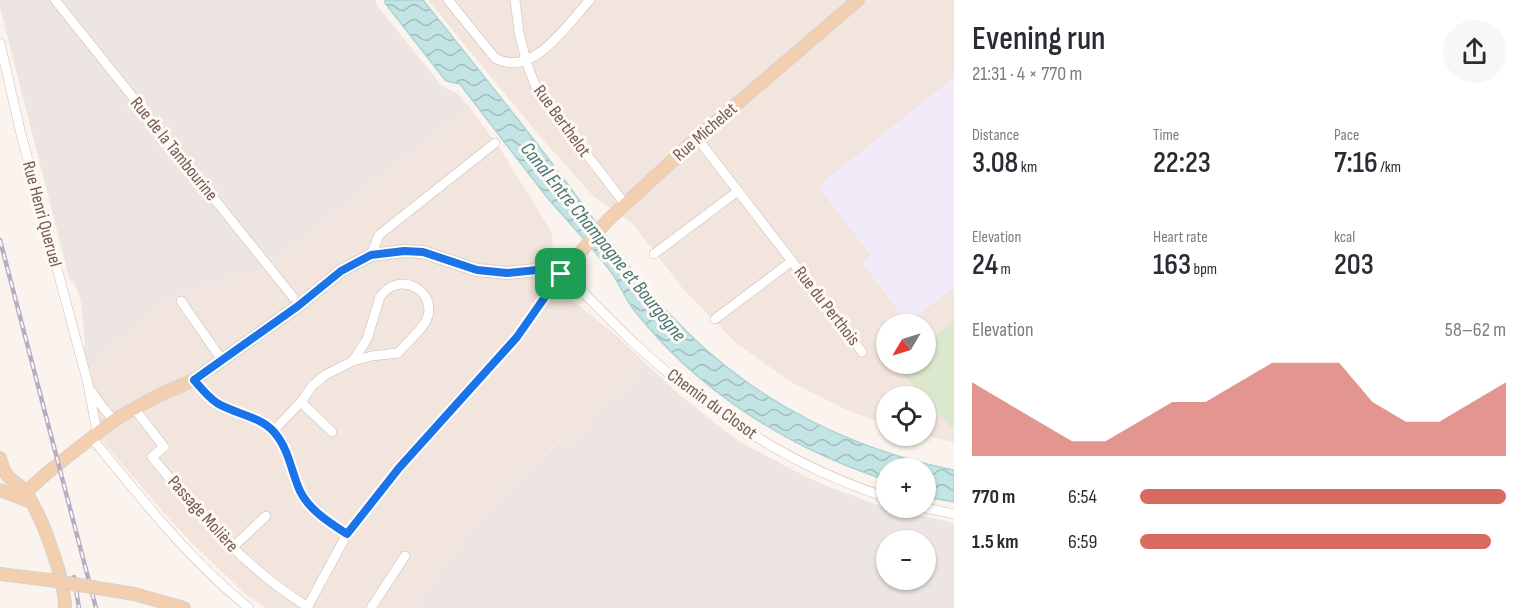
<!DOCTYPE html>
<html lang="en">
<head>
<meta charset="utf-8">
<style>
  :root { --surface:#fff; --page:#f7f7f7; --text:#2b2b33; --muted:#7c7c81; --accent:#d76a61 }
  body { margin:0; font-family:"Sofia Sans Condensed",sans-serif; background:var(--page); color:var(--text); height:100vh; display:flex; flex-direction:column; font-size:22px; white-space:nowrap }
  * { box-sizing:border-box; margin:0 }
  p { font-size:20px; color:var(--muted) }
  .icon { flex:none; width:33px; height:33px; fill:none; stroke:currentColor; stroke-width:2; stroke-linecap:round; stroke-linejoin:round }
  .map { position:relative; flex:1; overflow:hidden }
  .side { display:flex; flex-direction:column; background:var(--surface); width:570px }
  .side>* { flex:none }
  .needle { width:39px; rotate:232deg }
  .controls { position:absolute; left:876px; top:314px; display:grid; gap:12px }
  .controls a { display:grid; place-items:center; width:60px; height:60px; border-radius:50%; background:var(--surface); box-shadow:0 2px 4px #0004; font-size:30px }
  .pin { position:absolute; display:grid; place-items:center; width:51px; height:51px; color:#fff; margin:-26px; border-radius:12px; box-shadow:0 3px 9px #0006 }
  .round { display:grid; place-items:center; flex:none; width:63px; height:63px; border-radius:32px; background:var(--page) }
  .overview { display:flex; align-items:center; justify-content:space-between; height:102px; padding:0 18px }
  h1 { font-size:33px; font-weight:600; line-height:45px }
  .metrics { display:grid; grid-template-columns:repeat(3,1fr); gap:9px; height:102px; padding:6px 18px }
  .metrics div { display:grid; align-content:center }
  .metrics b { font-size:30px; font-weight:600 }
  .metrics small { font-size:16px; font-weight:400 }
  .metrics p { font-size:16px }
  .chart { height:168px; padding:12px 18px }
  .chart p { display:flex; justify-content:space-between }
  .chart svg { width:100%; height:108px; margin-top:6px; fill:var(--accent); opacity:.7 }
  ul { padding:0 18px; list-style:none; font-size:20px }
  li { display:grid; grid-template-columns:96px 72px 1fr; align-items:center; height:45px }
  li i { height:15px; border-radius:8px; background:var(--accent) }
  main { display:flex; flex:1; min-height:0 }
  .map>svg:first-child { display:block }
  .residential { fill:#f2e5dd; fill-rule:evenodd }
  .industrial { fill:#ece5e2; fill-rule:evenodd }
  .education { fill:#f1eaf8 }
  .grass { fill:#dce8cd }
  .water { fill:url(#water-waves); stroke:#abd4d4; stroke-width:1.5 }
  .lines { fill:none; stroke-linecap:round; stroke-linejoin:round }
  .minor-casing { stroke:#cdbbb4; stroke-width:10 }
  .major-casing { stroke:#d8d1cf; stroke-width:14 }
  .minor { stroke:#fff; stroke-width:9 }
  .major { stroke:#f2cfae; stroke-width:12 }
  .rail-casing { stroke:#b6acc5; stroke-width:4.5 }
  .rail { stroke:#fef9f4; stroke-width:2; stroke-dasharray:7; stroke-linecap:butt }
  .major-bridge-casing { stroke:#d8d1cf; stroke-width:14; stroke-linecap:butt }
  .major-bridge { stroke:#f2cfae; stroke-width:12 }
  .route-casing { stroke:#fff; stroke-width:12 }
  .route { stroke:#1a73e8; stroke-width:8 }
  .labels { text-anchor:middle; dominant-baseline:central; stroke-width:6; stroke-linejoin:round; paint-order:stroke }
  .street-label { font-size:18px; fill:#755952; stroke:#fef9f4 }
  .water-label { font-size:20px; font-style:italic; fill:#467778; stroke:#fef9f4 }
</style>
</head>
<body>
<main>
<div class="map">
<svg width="954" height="608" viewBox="0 0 954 608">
  <defs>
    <pattern id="water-waves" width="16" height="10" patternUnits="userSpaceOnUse" patternTransform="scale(1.5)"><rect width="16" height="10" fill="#c3e4e4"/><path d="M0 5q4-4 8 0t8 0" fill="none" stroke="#a3bcbb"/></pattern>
  </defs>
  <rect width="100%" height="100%" fill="#fbf4ee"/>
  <!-- residential -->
  <g class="residential">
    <path d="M428,0h526v442l-33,-7h5v-39h-40v29l-41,-16 -56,-28 -54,-39 -52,-53 -50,-65 -40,-28 -55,-62zM886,324h40v39h-40z"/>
    <polygon points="470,108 501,150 552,233 554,286 618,337 643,361 626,390 605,396 580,437 569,443 560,441 509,485 445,559 414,608 266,608 243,592 192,543 163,512 101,439 88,371 167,299 267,268"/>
  </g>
  <!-- industrial -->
  <g class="industrial">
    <polygon points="0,0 376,0 376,4 442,86 458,94 470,108 267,268 167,299 88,371 81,350 85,346 81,302 74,281 70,281 0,8"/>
    <path d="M643,361l39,36 58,45 57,30 25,12 55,21 77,18v85h-540l31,-49 64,-74 52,-44 8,2 11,-6 25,-41 21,-6zM886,540h40v39h-40z"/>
  </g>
  <!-- education -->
  <polygon class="education" points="954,77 954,288 907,323 862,263 870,255 818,186"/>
  <!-- grass -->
  <polygon class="grass" points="954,320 954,430 926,399 926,396 923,396 894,363 926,363 926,334 931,340"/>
  <!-- water -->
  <path class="water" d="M385,0h38c47,59 95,118 140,178 39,52 76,106 122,152 73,73 168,120 269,140v32l-28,-5v-29h-40v12c-96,-31 -189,-89 -252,-170 -9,-11 -14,-26 -23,-38 -20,-27 -44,-51 -65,-76 -29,-37 -57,-74 -86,-112l-14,-3 -61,-78z"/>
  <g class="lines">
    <defs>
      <g id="minor">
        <polyline points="55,0 293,297"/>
        <path d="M448,0l47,58c38,21 72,-34 95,-58"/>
        <polyline points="515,0 519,32 526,61 537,90 625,204"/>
        <polyline points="0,43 21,134 88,384 97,432"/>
        <polyline points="697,138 862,352"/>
        <polyline points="654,254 738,191"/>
        <polyline points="371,255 379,235 495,143"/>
        <polyline points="181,301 222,360"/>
        <polyline points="715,319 792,261"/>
        <path d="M194,380c7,8 14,17 23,22 18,12 43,14 57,30 17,18 16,43 28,63 11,17 29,28 45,39"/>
        <polyline points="92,392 104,409 114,420"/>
        <polyline points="301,402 332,432"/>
        <path d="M134,408l30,39 -12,10c47,56 92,111 156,150"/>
        <path d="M274,430l27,-28 11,-16 13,-11 28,-14 14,-22 13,-42c20,-29 60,-4 46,24 -6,11 -20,22 -28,32l-26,3 -19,5"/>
        <path d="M91,437c49,60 98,123 158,171"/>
        <polyline points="921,507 954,514"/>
        <polyline points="232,548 266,516"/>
        <path d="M307,608l40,-74 51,-66 119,-131 44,-62 6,1c23,23 45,46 68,68 73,67 157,123 251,153"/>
        <polyline points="371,608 405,556"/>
      </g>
      <g id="major">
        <path d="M0,458c7,27 15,19 27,36 16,25 38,85 38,114"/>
        <polyline points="0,490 31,502"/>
        <polyline points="26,492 47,473 114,420 157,396 194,380 298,306 341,271 371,255 404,251 423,252 477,270 507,273 537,270 561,275 607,221 697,138 858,0"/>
        <polyline points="0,574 49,580"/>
        <polyline points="134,594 184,608"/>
      </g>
    </defs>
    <!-- minor casing -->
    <use href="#minor" class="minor-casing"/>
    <!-- major casing -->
    <use href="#major" class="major-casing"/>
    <!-- minor -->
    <use href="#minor" class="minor"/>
    <!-- major -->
    <use href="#major" class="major"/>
    <defs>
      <g id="rail">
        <polyline points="0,240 96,608"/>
        <polyline points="74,577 79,608"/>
      </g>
    </defs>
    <!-- rail casing -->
    <use href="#rail" class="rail-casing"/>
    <!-- rail -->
    <use href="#rail" class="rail"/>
    <defs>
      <polyline id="major-bridge" points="49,580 134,594"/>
    </defs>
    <!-- major-bridge casing -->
    <use href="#major-bridge" class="major-bridge-casing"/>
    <!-- major-bridge -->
    <use href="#major-bridge" class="major-bridge"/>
  </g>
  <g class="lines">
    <defs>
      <path id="route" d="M404,251l19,1 54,18 30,3 30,-3 24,4 -44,63 -118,131 -52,66c-17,-11 -38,-24 -47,-43 -9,-20 -11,-42 -26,-59 -14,-16 -39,-18 -57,-29 -9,-6 -16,-15 -23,-23l104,-74 43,-35 30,-16z"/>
    </defs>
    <!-- route casing -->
    <use href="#route" class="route-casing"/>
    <!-- route -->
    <use href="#route" class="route"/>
  </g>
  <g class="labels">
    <!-- street labels -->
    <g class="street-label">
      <text transform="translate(562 121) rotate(54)">Rue Berthelot</text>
      <text transform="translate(705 132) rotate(-41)">Rue Michelet</text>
      <text transform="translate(174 149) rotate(51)">Rue de la Tambourine</text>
      <text transform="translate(42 214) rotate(75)">Rue Henri Queruel</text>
      <text transform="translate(827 306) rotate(52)">Rue du Perthois</text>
      <text transform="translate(712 404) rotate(36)">Chemin du Closot</text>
      <text transform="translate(203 514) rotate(48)">Passage Molière</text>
    </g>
    <!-- water labels -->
    <g class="water-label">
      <text transform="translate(603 242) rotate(51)">Canal Entre Champagne et Bourgogne</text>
    </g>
  </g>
</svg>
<div class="controls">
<a><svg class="needle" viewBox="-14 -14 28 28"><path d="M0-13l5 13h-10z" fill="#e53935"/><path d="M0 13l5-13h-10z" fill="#7c7c81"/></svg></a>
<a><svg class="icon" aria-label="locate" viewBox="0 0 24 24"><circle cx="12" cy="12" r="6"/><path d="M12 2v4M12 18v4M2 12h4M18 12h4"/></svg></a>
<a>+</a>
<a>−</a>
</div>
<div class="pin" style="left:561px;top:274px;background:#1e9e55"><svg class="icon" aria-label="arrive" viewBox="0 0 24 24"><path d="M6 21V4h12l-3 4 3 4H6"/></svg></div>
</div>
<section class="side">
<div class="overview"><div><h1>Evening run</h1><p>21:31 · 4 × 770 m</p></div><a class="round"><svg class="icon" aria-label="share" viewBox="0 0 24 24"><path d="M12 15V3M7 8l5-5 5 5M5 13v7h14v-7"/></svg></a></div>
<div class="metrics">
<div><p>Distance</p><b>3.08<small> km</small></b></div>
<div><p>Time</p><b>22:23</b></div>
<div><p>Pace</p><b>7:16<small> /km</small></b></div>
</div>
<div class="metrics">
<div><p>Elevation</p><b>24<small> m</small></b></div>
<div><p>Heart rate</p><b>163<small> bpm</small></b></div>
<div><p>kcal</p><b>203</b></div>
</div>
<div class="chart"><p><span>Elevation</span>58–62 m</p>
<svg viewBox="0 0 160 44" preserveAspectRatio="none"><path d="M0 44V14L10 22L20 30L30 38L40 38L50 30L60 22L70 22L80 14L90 6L100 6L110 6L120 22L130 30L140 30L150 22L160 14V44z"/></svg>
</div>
<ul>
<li><b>770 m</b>6:54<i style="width:100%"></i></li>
<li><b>1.5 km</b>6:59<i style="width:96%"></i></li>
</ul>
</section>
</main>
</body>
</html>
